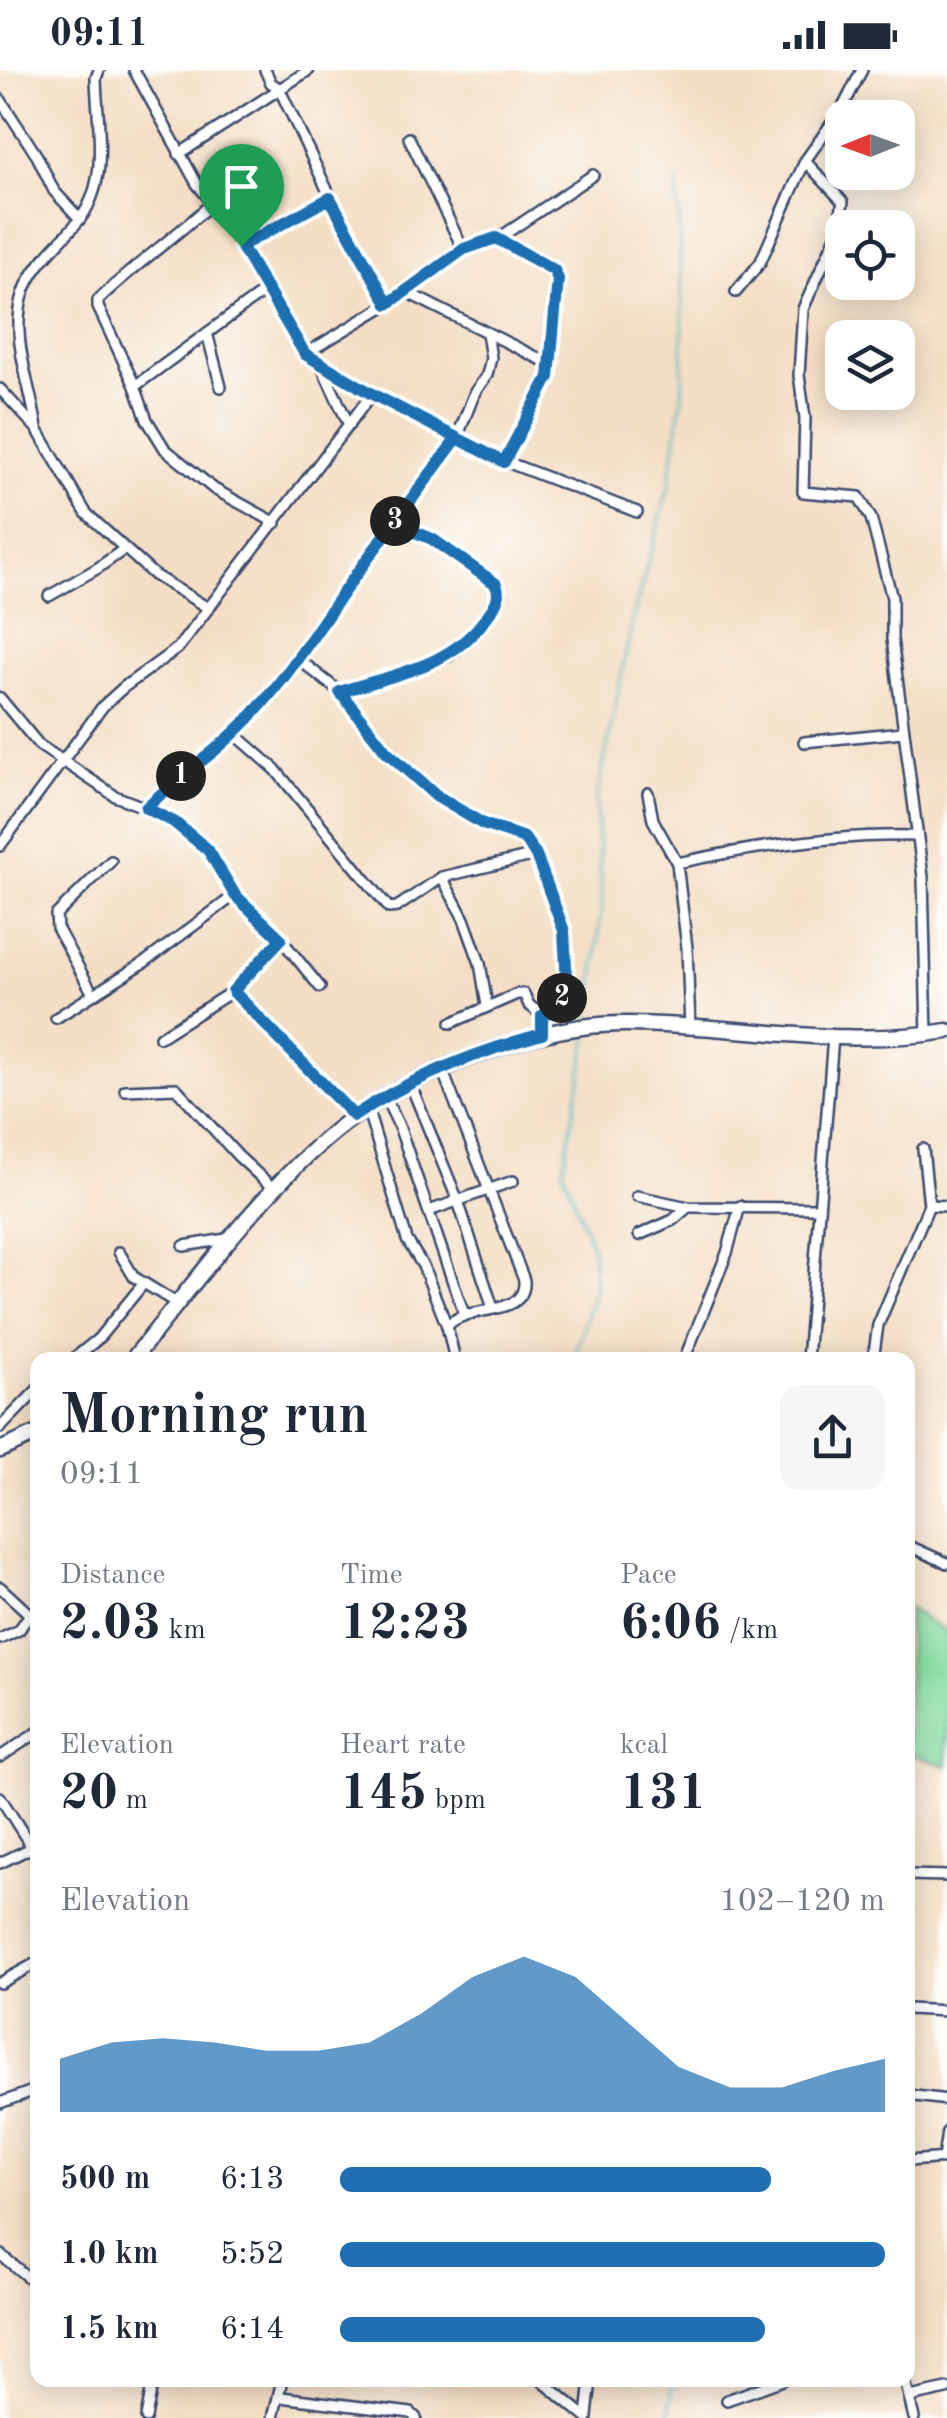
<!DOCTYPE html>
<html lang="en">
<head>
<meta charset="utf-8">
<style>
  :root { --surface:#fff; --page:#f6f6f7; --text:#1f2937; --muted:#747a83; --accent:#1f6fb2 }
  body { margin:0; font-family:"Old Standard TT",serif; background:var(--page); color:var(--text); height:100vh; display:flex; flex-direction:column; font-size:38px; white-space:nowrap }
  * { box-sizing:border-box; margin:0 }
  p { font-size:32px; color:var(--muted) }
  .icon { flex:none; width:55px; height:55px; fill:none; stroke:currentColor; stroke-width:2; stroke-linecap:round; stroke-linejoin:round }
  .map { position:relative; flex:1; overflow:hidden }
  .drawer { position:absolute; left:30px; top:1282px; width:885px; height:1035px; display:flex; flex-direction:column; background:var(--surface); border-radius:20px; box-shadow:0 5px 25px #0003 }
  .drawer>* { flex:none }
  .needle { width:65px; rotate:269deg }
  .buttons { position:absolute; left:825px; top:30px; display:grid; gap:20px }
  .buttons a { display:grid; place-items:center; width:90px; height:90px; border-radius:20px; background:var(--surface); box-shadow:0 5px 25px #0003; font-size:50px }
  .pin { position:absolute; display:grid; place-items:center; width:85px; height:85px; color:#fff; margin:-102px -42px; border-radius:50% 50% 50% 0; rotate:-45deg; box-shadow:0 0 10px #0007 }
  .pin .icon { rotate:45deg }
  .km { position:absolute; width:50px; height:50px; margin:-25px; border-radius:50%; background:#222; color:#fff; font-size:28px; line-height:50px; text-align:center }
  .round { display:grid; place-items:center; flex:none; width:105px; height:105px; border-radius:20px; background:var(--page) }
  .head { display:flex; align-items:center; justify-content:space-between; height:170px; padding:0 30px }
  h1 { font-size:55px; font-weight:600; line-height:75px }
  .figures { display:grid; grid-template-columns:repeat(3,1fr); gap:15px; height:170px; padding:10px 30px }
  .figures div { display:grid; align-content:center }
  .figures b { font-size:50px; font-weight:600 }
  .figures small { font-size:28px; font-weight:400 }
  .figures p { font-size:28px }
  .chart { height:280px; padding:20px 30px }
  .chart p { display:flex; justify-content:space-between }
  .chart svg { width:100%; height:180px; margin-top:10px; fill:var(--accent); opacity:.7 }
  ul { padding:0 30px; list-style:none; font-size:32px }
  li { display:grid; grid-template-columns:160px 120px 1fr; align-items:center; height:75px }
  li i { height:25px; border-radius:12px; background:var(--accent) }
  .status { display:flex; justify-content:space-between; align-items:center; height:70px; padding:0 50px; background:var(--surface); direction:ltr }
  .status svg { height:28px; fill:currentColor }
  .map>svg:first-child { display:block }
  .green { fill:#86dda1; stroke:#508680; stroke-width:2.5 }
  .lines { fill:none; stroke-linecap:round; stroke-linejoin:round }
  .stream { stroke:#4dbac6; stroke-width:2.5 }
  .street-casing { stroke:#3c496d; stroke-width:14 }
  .primary-casing { stroke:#3c496d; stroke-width:19 }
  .street { stroke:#fff; stroke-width:9 }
  .primary { stroke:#fff; stroke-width:14 }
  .route-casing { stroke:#fff; stroke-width:20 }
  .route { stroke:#1f6fb2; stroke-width:12 }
</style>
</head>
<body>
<div class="status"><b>09:11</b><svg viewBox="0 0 49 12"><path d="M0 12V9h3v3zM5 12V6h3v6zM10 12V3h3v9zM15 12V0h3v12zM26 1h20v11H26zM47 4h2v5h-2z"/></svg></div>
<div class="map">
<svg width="947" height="2348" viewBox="0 0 947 2348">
  <rect width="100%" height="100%" fill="#fdfcf7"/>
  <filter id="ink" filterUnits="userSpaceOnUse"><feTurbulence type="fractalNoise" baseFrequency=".01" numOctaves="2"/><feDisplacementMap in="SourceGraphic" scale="20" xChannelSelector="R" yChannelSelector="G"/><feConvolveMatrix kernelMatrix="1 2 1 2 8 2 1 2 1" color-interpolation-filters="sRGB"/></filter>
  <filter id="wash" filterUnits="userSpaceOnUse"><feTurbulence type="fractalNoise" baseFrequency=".0048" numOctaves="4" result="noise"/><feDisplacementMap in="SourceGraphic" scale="40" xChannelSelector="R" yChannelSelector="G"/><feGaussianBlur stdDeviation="2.25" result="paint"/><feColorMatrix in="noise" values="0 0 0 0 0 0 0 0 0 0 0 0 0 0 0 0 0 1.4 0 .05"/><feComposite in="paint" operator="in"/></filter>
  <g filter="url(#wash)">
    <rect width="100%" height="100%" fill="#f4dec4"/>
    <!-- green -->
    <path class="green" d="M908,1538c14,8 23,18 39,24v134l-33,-11 -6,7z"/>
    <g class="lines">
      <!-- stream -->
      <g class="stream">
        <polyline points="590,950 602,832 596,732 634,543 669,416 682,327 683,251 677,112"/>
        <polyline points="574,1290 595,1217 592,1177 563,1100 589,963"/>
        <polyline points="669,2348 673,2310"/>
      </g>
    </g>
  </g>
  <g filter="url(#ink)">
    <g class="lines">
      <defs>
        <g id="street">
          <polyline points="134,0 197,114 224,147 305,284 372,324 504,391 637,442"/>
          <polyline points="265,0 271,13 279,18 331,128 388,234"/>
          <polyline points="0,29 37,86 54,121 80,149"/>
          <polyline points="409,68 463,179"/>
          <polyline points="179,84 309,0"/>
          <polyline points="805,91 843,132 836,166 803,239 799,305 805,348 803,422 859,427 871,448 892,528 892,569 923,807 927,965"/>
          <path d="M213,132c-37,35 -79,63 -115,98v7l37,79 12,34 18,29 49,40 62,34"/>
          <polyline points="499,168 593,105"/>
          <polyline points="241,176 331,128"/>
          <polyline points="406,222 550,294"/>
          <polyline points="736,222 760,193 805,91 843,37 862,0"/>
          <polyline points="207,263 221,317"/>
          <polyline points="305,284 388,234 463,179 499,168 554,200 559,218 549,307 504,391"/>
          <polyline points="321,295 349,355"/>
          <polyline points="135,316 266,220"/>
          <polyline points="0,319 37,359 86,443 154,505 208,538"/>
          <path d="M37,359c-6,-44 -28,-93 -13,-137 10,-29 37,-49 56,-73 30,-39 17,-95 16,-141l3,-8"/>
          <polyline points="49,526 98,498 123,480"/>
          <polyline points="297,588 340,622 386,681 436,726 483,753 524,768 536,785 564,861 567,914 554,939 542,945 542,964"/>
          <polyline points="340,622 449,586 475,564 497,532 499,522 496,515 432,469 394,453"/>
          <polyline points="0,628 39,675 115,726 146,738 188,762 208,781 235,825 281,869 320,917"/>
          <polyline points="234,663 275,699 389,838 397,837 442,807 536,785"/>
          <polyline points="804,672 903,662"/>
          <polyline points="648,723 653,750 677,793 687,878 690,957"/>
          <polyline points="146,738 234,663 268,626 457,368 475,322 487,305 491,288 487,263"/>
          <polyline points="0,776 103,636 124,617 178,578 372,324"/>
          <path d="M677,793c75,-16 164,-29 240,-27"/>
          <polyline points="442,807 464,849 480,893 487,936"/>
          <polyline points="233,921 281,869"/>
          <polyline points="93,924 57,858 56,845 111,791"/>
          <polyline points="56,948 145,892 235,825"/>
          <polyline points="451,953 517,924 524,924 529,935 542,945"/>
          <polyline points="160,967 233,921 354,1046"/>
          <path d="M442,999l82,211c3,39 -57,23 -77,46"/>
          <polyline points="410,1013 458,1131 493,1238"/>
          <polyline points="125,1020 176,1018 238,1086 275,1120"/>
          <polyline points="385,1027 399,1056 464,1244"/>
          <polyline points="367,1038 407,1170 423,1196 447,1256 455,1290"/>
          <polyline points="637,1126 688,1137 818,1138"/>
          <polyline points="929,1135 947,1136"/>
          <polyline points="429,1141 513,1111"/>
          <polyline points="639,1165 673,1150 688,1137"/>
          <polyline points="184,1176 232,1168"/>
          <polyline points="119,1182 134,1207 178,1234"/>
          <polyline points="72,1290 98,1269 144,1213"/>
          <polyline points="684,1290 727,1183 740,1136"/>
          <polyline points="807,1290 833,967"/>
          <polyline points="873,1290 878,1255 929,1135 923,1079"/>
          <polyline points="0,1358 38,1319"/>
          <polyline points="909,1476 947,1493"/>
          <polyline points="0,1517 38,1552"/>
          <polyline points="0,1569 19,1560 28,1547"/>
          <polyline points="0,1687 38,1662"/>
          <polyline points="0,1727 38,1787"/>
          <polyline points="0,1793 31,1778"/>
          <polyline points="908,1805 947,1806"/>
          <polyline points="0,1913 38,1892"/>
          <polyline points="908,1939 947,1941"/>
          <polyline points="908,2025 947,2030"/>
          <polyline points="0,2033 38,2019"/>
          <polyline points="943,2089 947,2062"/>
          <polyline points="908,2091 947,2088"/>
          <polyline points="0,2184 38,2216"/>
          <polyline points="541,2310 587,2348"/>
          <polyline points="905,2310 914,2348"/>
          <polyline points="281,2327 411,2343 416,2348"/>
          <polyline points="910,2327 947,2319"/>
          <polyline points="727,2330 783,2310"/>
          <polyline points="587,2346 591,2310"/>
          <polyline points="146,2348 153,2310"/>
          <polyline points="273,2348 282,2310"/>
        </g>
        <g id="primary">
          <path d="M132,1290c64,-78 144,-190 226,-246 38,-26 80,-45 122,-60 48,-18 97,-31 148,-30 107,0 213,25 319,7"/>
          <polyline points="0,1380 38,1363"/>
        </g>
      </defs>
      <!-- street casing -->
      <use href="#street" class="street-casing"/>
      <!-- primary casing -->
      <use href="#primary" class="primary-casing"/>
      <!-- street -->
      <use href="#street" class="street"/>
      <!-- primary -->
      <use href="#primary" class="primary"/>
    </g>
  </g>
  <g class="lines" filter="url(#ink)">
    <defs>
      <path id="route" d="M241,176l64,108 67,40 85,44c-37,50 -74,99 -110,149 -35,50 -68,104 -113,146 -28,27 -61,48 -88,75l28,14 34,28 27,45 46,44 -48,52 121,125c57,-38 122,-64 188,-82v-18l12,-7 13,-25 -3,-53 -28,-76 -12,-17 -41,-14 -47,-28 -50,-45 -46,-59c54,-18 111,-25 145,-73 8,-11 17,-20 11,-35l-64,-45 -38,-16 63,-85 47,24 45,-85 9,-98 -4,-9 -58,-32 -32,11 -76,55 -58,-106 -89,48"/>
    </defs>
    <!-- route casing -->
    <use href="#route" class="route-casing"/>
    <!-- route -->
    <use href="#route" class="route"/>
  </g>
</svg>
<div class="buttons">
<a><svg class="needle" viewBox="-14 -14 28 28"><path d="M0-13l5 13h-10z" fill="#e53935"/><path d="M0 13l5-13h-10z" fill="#747a83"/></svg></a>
<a><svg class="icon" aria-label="locate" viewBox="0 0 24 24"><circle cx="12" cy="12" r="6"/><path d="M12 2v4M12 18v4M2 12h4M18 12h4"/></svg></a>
<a><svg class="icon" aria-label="layers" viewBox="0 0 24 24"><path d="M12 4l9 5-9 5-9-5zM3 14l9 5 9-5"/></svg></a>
</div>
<div class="pin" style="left:241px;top:176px;background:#1e9e55"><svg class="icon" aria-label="arrive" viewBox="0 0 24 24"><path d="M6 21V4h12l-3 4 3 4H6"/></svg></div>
<b class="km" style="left:181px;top:706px">1</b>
<b class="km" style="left:562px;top:928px">2</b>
<b class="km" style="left:395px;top:451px">3</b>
<section class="drawer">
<div class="head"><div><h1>Morning run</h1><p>09:11</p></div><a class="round"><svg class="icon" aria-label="share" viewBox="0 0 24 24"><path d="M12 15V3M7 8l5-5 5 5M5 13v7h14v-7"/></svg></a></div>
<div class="figures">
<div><p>Distance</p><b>2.03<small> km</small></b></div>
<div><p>Time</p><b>12:23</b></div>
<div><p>Pace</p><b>6:06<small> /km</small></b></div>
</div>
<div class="figures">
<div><p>Elevation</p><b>20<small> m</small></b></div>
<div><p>Heart rate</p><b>145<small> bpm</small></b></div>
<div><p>kcal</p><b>131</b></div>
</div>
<div class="chart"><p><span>Elevation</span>102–120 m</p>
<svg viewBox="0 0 160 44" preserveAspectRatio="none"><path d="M0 44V31L10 27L20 26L30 27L40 29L50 29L60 27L70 20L80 11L90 6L100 11L110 22L120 33L130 38L140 38L150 34L160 31V44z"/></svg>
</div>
<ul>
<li><b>500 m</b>6:13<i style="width:79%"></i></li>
<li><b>1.0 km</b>5:52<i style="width:100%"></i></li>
<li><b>1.5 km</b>6:14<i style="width:78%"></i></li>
</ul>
</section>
</div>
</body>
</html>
